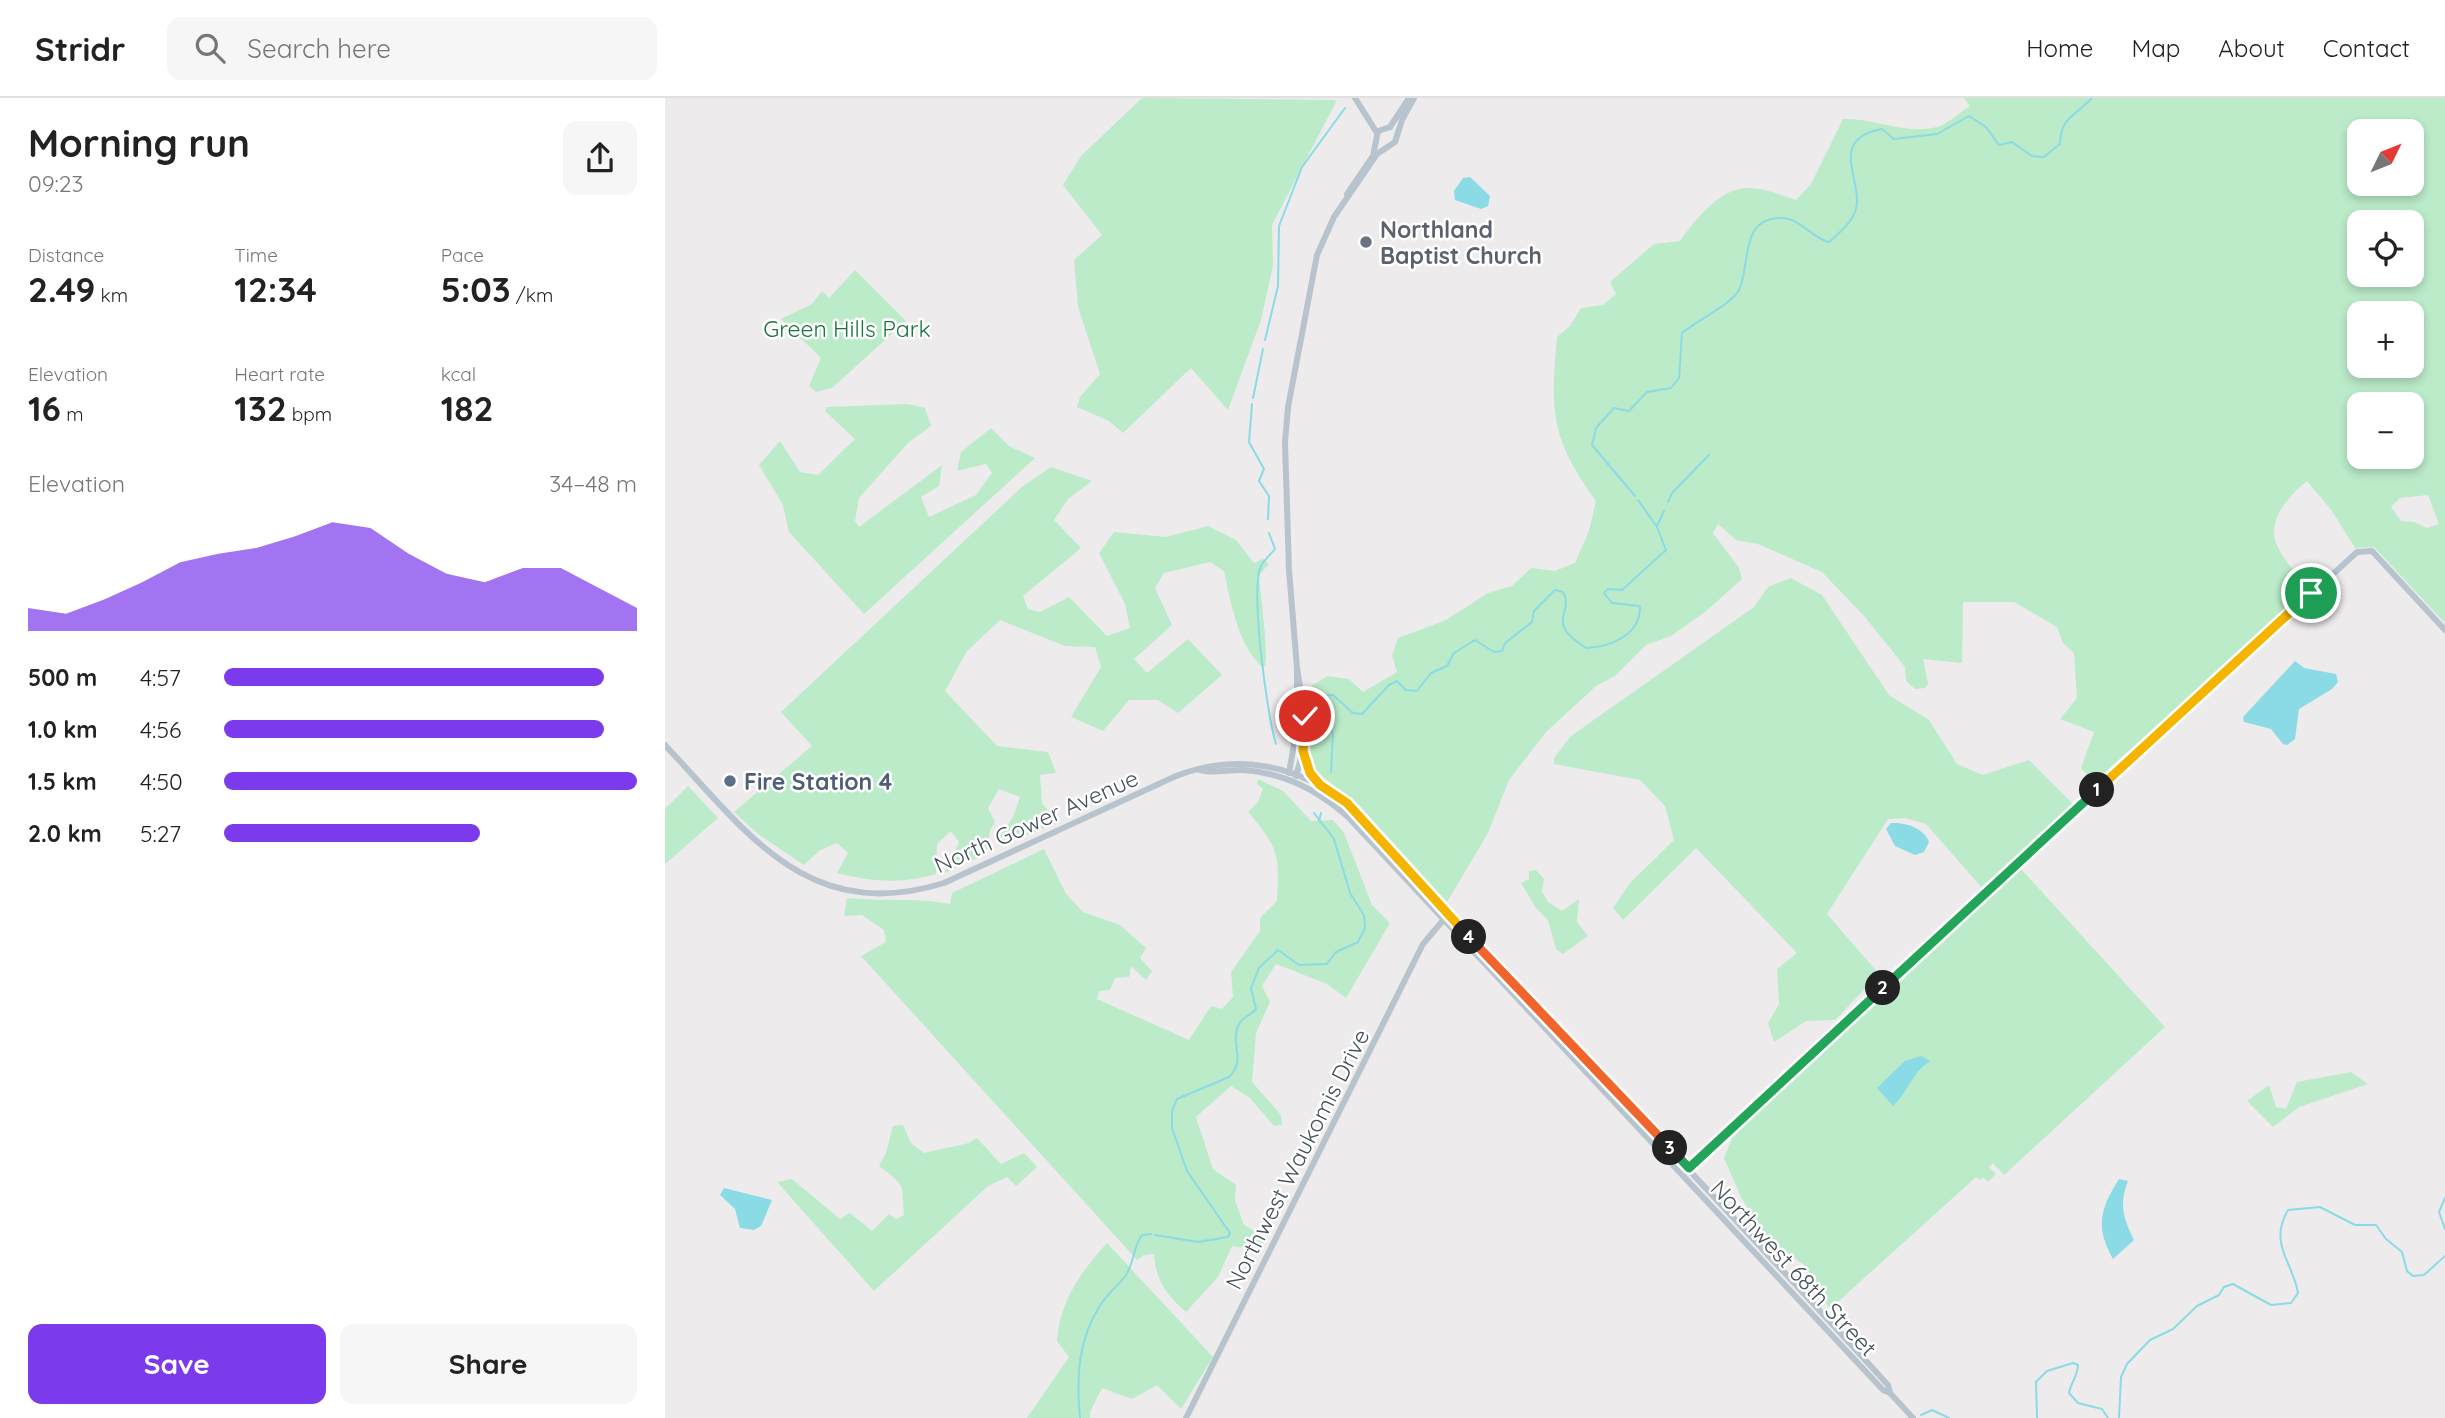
<!DOCTYPE html>
<html lang="en">
<head>
<meta charset="utf-8">
<style>
  :root { --surface:#fff; --page:#f6f6f6; --text:#222; --muted:#767676; --line:#e0e0e0; --accent:#7c3aed }
  body { margin:0; font-family:Quicksand,sans-serif; background:var(--page); color:var(--text); height:100vh; display:flex; flex-direction:column; font-size:26px; white-space:nowrap }
  * { box-sizing:border-box; margin:0 }
  p { font-size:23px; color:var(--muted) }
  .icon { flex:none; width:38px; height:38px; fill:none; stroke:currentColor; stroke-width:2; stroke-linecap:round; stroke-linejoin:round }
  .map { position:relative; flex:1; overflow:hidden }
  .panel { display:flex; flex-direction:column; background:var(--surface); width:665px }
  .panel>* { flex:none }
  .needle { width:46px; rotate:47deg }
  .controls { position:absolute; left:1682px; top:21px; display:grid; gap:14px }
  .controls a { display:grid; place-items:center; width:77px; height:77px; border-radius:14px; background:var(--surface); box-shadow:0 4px 10px #0003; font-size:35px }
  .pin { position:absolute; display:grid; place-items:center; width:60px; height:60px; color:#fff; margin:-30px; border:4px solid #fff; border-radius:50%; box-shadow:0 2px 7px #0007 }
  .km { position:absolute; width:35px; height:35px; margin:-18px; border-radius:50%; background:#222; color:#fff; font-size:19px; line-height:35px; text-align:center }
  .round { display:grid; place-items:center; flex:none; width:74px; height:74px; border-radius:14px; background:var(--page) }
  .overview { display:flex; align-items:center; justify-content:space-between; height:119px; padding:0 28px }
  h1 { font-size:38px; font-weight:800; line-height:52px }
  .figures { display:grid; grid-template-columns:repeat(3,1fr); gap:10px; height:119px; padding:7px 28px }
  .figures div { display:grid; align-content:center }
  .figures b { font-size:35px; font-weight:800 }
  .figures small { font-size:19px; font-weight:400 }
  .figures p { font-size:19px }
  .chart { height:196px; padding:14px 28px }
  .chart p { display:flex; justify-content:space-between }
  .chart svg { width:100%; height:126px; margin-top:7px; fill:var(--accent); opacity:.7 }
  .primary-button { display:flex; gap:14px; margin-top:auto; padding:14px 28px }
  .primary-button a { flex:1; height:80px; border-radius:14px; background:var(--accent); color:#fff; font-size:28px; font-weight:800; line-height:80px; text-align:center }
  .primary-button a+a { background:var(--page); color:var(--text) }
  ul { padding:0 28px; list-style:none; font-size:23px }
  li { display:grid; grid-template-columns:112px 84px 1fr; align-items:center; height:52px }
  li i { height:18px; border-radius:9px; background:var(--accent) }
  header { display:flex; align-items:center; gap:42px; box-sizing:border-box; height:98px; padding:0 35px; background:var(--surface); border-bottom:2px solid var(--line) }
  header strong { font-size:33px }
  nav { display:flex; gap:38px; margin-inline-start:auto; font-size:24px }
  .search { width:490px; height:63px; background:var(--page); display:flex; align-items:center; gap:18px; box-sizing:border-box; padding:0 24px; border-radius:14px; color:var(--muted); font-size:26px }
  main { display:flex; flex:1; min-height:0 }
  .map>svg:first-child { display:block }
  .green { fill:#bbebc9; fill-rule:evenodd }
  .water { fill:#8adbe6 }
  .lines { fill:none; stroke-linecap:round; stroke-linejoin:round }
  .stream { stroke:#8adbe6; stroke-width:2 }
  .secondary { stroke:#b8c4cd; stroke-width:6 }
  .split-1-casing { stroke:#fff; stroke-width:14 }
  .split-2-casing { stroke:#fff; stroke-width:14 }
  .split-3-casing { stroke:#fff; stroke-width:14 }
  .split-4-casing { stroke:#fff; stroke-width:14 }
  .split-5-casing { stroke:#fff; stroke-width:14 }
  .split-1 { stroke:#f5b400; stroke-width:9 }
  .split-2 { stroke:#22a559; stroke-width:9 }
  .split-3 { stroke:#22a559; stroke-width:9 }
  .split-4 { stroke:#f0652b; stroke-width:9 }
  .split-5 { stroke:#f5b400; stroke-width:9 }
  .worship-dot { fill:#6b7280; stroke:#fff; stroke-width:2.5 }
  .service-dot { fill:#5c6f8a; stroke:#fff; stroke-width:2.5 }
  .labels { text-anchor:middle; dominant-baseline:central; stroke-width:5; stroke-linejoin:round; paint-order:stroke }
  .worship-label { font-size:23px; font-weight:bold; fill:#5b616d; stroke:#fff; text-anchor:start }
  .park-label { font-size:23px; fill:#1b7440; stroke:#fff }
  .service-label { font-size:23px; font-weight:bold; fill:#4e5e75; stroke:#fff; text-anchor:start }
  .street-label { font-size:23px; fill:#455058; stroke:#fff }
</style>
</head>
<body>
<header>
<strong>Stridr</strong>
<div class="search"><svg class="icon" aria-label="search" viewBox="0 0 24 24"><circle cx="10" cy="10" r="6"/><path d="M15 15l6 6"/></svg>Search here</div>
<nav><a>Home</a><a>Map</a><a>About</a><a>Contact</a></nav>
</header>
<main>
<section class="panel">
<div class="overview"><div><h1>Morning run</h1><p>09:23</p></div><a class="round"><svg class="icon" aria-label="share" viewBox="0 0 24 24"><path d="M12 15V3M7 8l5-5 5 5M5 13v7h14v-7"/></svg></a></div>
<div class="figures">
<div><p>Distance</p><b>2.49<small> km</small></b></div>
<div><p>Time</p><b>12:34</b></div>
<div><p>Pace</p><b>5:03<small> /km</small></b></div>
</div>
<div class="figures">
<div><p>Elevation</p><b>16<small> m</small></b></div>
<div><p>Heart rate</p><b>132<small> bpm</small></b></div>
<div><p>kcal</p><b>182</b></div>
</div>
<div class="chart"><p><span>Elevation</span>34–48 m</p>
<svg viewBox="0 0 160 44" preserveAspectRatio="none"><path d="M0 44V36L10 38L20 33L30 27L40 20L50 17L60 15L70 11L80 6L90 8L100 17L110 24L120 27L130 22L140 22L150 29L160 36V44z"/></svg>
</div>
<ul>
<li><b>500 m</b>4:57<i style="width:92%"></i></li>
<li><b>1.0 km</b>4:56<i style="width:92%"></i></li>
<li><b>1.5 km</b>4:50<i style="width:100%"></i></li>
<li><b>2.0 km</b>5:27<i style="width:62%"></i></li>
</ul>
<div class="primary-button"><a>Save</a><a>Share</a></div>
</section>
<div class="map">
<svg width="1780" height="1320" viewBox="0 0 1780 1320">
  <rect width="100%" height="100%" fill="#eeebec"/>
  <!-- green -->
  <g class="green">
    <polygon points="477,0 672,2 607,127 608,168 596,222 563,312 526,270 458,335 444,323 412,309 415,299 435,276 413,209 409,162 437,137 398,87 416,58"/>
    <path d="M1299,0h481v525l-71,-76 -19,1 -23,-37 -25,-30c-17,13 -40,39 -31,62 6,16 22,32 33,46l-215,193 -13,-14 13,-36 -34,-13 17,-21 -3,-45 -11,-10 -6,-16 -43,-25h-51l-1,61 -39,-4 5,25 -3,4 -10,1 -9,-8 -1,-14 -40,-50 -43,-45 -64,-28 -22,-4 -18,-16 -5,9 26,35 3,11 -37,33 -34,24 -25,9 -31,31 -19,10 -50,46 -37,48 -21,53 -41,69 -89,-98 -44,-34c-7,-14 -2,-63 -5,-83l19,-11 21,3 14,13 34,-20 -5,-17 6,-17 48,-18 42,-27 24,-7 19,-18 24,3 20,-8 14,-32 7,-30c-45,-63 -46,-88 -39,-164l13,-11 11,-18 22,-3 13,-11 -6,-12 44,-38 26,-3c14,-20 41,-54 68,-53 17,0 32,7 48,12l15,-16 32,-65c32,-1 61,16 94,8 11,-3 23,-15 33,-21zM1694,33h52v53h-52zM1694,124h52v53h-52zM1694,215h52v53h-52zM1694,306h52v53h-52zM1763,397l11,29 -12,4 -13,-6 -13,-1 -10,-14 9,-9z"/>
    <polygon points="190,172 241,223 167,290 151,294 144,288 156,260 116,221 147,206 157,193 164,200"/>
    <polygon points="242,306 260,310 266,328 243,345 194,400 190,423 194,429 277,367 274,388 256,399 264,419 311,397 327,375 321,366 292,373 296,354 326,330 344,348 370,360 199,516 124,434 118,407 94,367 115,343 135,374 153,377 190,341 160,313 162,309"/>
    <path d="M386,369l41,14 -24,18 -14,21 27,28 -58,48 5,13 12,3 29,-15 38,39 23,-8 -5,-24 -26,-51 15,-21 52,5 42,-11 28,14 18,23 9,-4 6,5 -10,11c1,18 11,83 5,93 -25,-18 -34,-68 -40,-97l-14,-9 -46,11 -9,15 17,37 -38,34 13,14 41,-34 34,36 -44,38 -20,-13h-29l-26,31 -32,-14 30,-50 -6,-20 -30,-1 -65,-26 -33,31 -22,40 52,55 51,6 8,21 -16,2 2,28 16,19 -56,23 -5,-5 16,-23 7,-20 -21,-8 -11,19 7,14 -5,8 -4,24 -42,19 15,-31 -8,-11 -14,13 -1,30c-34,10 -64,8 -99,-1l11,-20 -11,-10 -17,7 -16,15 -46,-31 -24,-22 78,-66 -31,-34 242,-226z"/>
    <polygon points="1126,480 1157,497 1224,597 1264,622 1292,666 1318,677 1364,662 1409,707 1318,791 1261,726 1240,720 1223,721 1162,816 1214,876 1170,922 1141,923 1109,944 1103,925 1114,906 1112,871 1132,855 1031,750 958,822 948,810 965,785 1009,742 1000,708 975,682 889,666 889,660 906,638 1089,509 1103,489"/>
    <path d="M593,681l25,12 28,30 22,-1 11,13 28,72 18,18 -44,75 -19,-14 -51,-20 -14,22 8,16 -14,31 -4,49 29,33 1,10 -8,1 -24,-28 -19,-12 -35,31 17,52 23,16 -1,15 9,25 22,13 -8,12 -26,-4 -14,31 -32,35c-19,-16 -31,-33 -32,-58l-10,1 -7,5 -276,-304 25,-14 -2,-12 -22,-15 -18,1 3,-18c35,4 69,-1 103,6l2,-11 92,-44 22,45 17,18 37,13 26,23 -6,10 12,13 -6,9 -15,-14 -2,11 -14,1 -5,12 -11,1 -2,8 92,41 22,-34 11,3 11,-12 -2,-25 29,-41v-13l17,-17c3,-46 1,-54 -29,-89l10,-10 5,-13 -6,-5z"/>
    <polygon points="23,688 53,720 0,766 0,711"/>
    <polygon points="1356,771 1500,929 1339,1077 1328,1065 1324,1069 1331,1076 1323,1084 1318,1079 1315,1082 1311,1079 1165,1211 1139,1167 1102,1141 1076,1099 1059,1060 1069,1035"/>
    <polygon points="871,772 879,781 877,793 883,804 897,813 914,801 912,824 923,838 898,856 891,851 883,822 871,810 856,785 864,781 864,773"/>
    <polygon points="1686,974 1703,986 1634,1009 1608,1029 1582,1003 1604,987 1611,1009 1621,1011 1632,984"/>
    <path d="M238,1027l8,18 13,10 45,-10 8,-5 24,26 23,-11 13,14 -21,19 -9,-9 -19,9 -114,105 -97,-109 15,-3 48,40 10,-6 22,18 17,-17 7,5 8,-4c-3,-32 4,-27 -25,-49l7,-13 7,-27z"/>
    <path d="M442,1145l106,114 -32,52 -24,-24 -25,14 -30,-11 -12,24v6h-63l42,-61 -12,-16c3,-40 23,-68 50,-98z"/>
  </g>
  <!-- water -->
  <g class="water">
    <polygon points="805,79 825,98 823,108 816,111 790,102 789,93 798,80"/>
    <polygon points="1630,563 1639,570 1671,576 1673,584 1667,591 1634,611 1630,641 1622,647 1618,646 1606,631 1579,624 1578,619"/>
    <path d="M1226,725c14,-1 33,5 38,19l-5,10 -9,3 -20,-9 -9,-17z"/>
    <path d="M1256,958l9,5c-18,12 -21,29 -37,45l-16,-18 28,-27z"/>
    <path d="M1454,1081l9,2c-9,23 -5,36 6,59l-21,19c-18,-32 -13,-50 6,-80z"/>
    <polygon points="59,1090 107,1102 96,1128 89,1132 75,1130 70,1111 55,1097"/>
  </g>
  <g class="lines">
    <!-- stream -->
    <g class="stream">
      <polyline points="600,242 613,188 614,128 637,69 680,10"/>
      <polyline points="588,300 598,251"/>
      <polyline points="587,306 584,344 599,371 594,383 604,398 603,421"/>
      <path d="M970,398l-43,-51 4,-17 18,-20 15,3 18,-19 24,-4 8,-10 3,-45c14,-12 51,-30 57,-43 12,-25 0,-72 42,-72 20,0 30,20 48,24 10,-9 23,-19 27,-33 7,-29 -29,-70 26,-80l12,10 43,-5 32,-18 17,11 13,18 13,-3 20,14 12,1 16,-13c0,-26 15,-28 32,-46"/>
      <polyline points="1003,404 1007,395 1044,357"/>
      <polyline points="992,428 999,413"/>
      <path d="M604,435l6,16c-4,5 -11,11 -14,17 -11,23 6,150 15,178"/>
      <path d="M666,674l2,-38 -12,-26 7,-13h5l20,18 9,1 27,-29 8,-4 9,9 11,1 14,-18 16,-7 7,-13 21,-13 19,12 8,-1 3,-8 27,-21 2,-11 21,-21 8,2c12,22 -20,29 23,56 24,-1 55,-13 54,-42l-28,-3 -8,-10 4,-4 14,1 44,-40 -9,-23 -19,-27"/>
      <polyline points="654,723 656,715"/>
      <polyline points="1780,1100 1774,1114 1780,1131"/>
      <path d="M490,1137l43,7 30,-5 2,-4 -43,-62 -15,-43v-17l5,-12 52,-22c18,-17 0,-34 10,-53 3,-6 12,-9 17,-15l-5,-21 8,-20 19,-18 21,15 28,-1 9,-12 22,-10 7,-14 -1,-13 -14,-22 -16,-54 -20,-26"/>
      <polyline points="1256,1317 1267,1312 1284,1320"/>
      <path d="M415,1320c-4,-41 -2,-79 21,-114 7,-11 18,-19 25,-29 8,-12 7,-28 16,-40l9,-1"/>
      <path d="M1372,1320l-1,-36 11,-11 26,-8 5,2c0,11 -7,17 -9,28l9,10 24,6 6,9"/>
      <path d="M1454,1320l2,-41 6,-13 23,-24 23,-11 24,-23 22,-11 5,-8 9,-3 38,21 20,-2 7,-10c-5,-31 -30,-49 -10,-83l32,-3 35,18h21l10,14 16,13 5,19 6,5 11,-1 21,-19"/>
    </g>
    <!-- secondary -->
    <g class="secondary">
      <polyline points="690,0 712,35"/>
      <polyline points="725,29 744,0"/>
      <polyline points="682,96 708,58 713,33 725,29"/>
      <path d="M0,647c82,87 142,180 279,138l232,-107c60,-23 119,-12 171,27 179,195 362,386 541,582l2,8"/>
      <polyline points="638,659 642,670 651,682"/>
      <path d="M535,672c15,4 29,-1 44,0 41,3 74,20 104,47l535,573 7,3 23,25"/>
      <polyline points="624,675 632,629 632,571"/>
      <polyline points="631,678 638,653 640,618 632,570 624,472 620,344 623,309 652,157 669,119 712,56 730,44 737,22 749,0"/>
      <polyline points="1018,1075 1692,454 1707,453 1780,532"/>
      <polyline points="521,1320 758,846 780,820"/>
    </g>
  </g>
  <g class="lines">
    <defs>
      <polyline id="split-1" points="1432,692 1646,495"/>
      <polyline id="split-2" points="1218,890 1432,692"/>
      <polyline id="split-3" points="1005,1050 1024,1070 1218,890"/>
      <polyline id="split-4" points="804,839 1005,1050"/>
      <polyline id="split-5" points="640,618 638,653 645,675 655,687 682,705 804,839"/>
    </defs>
    <!-- split-1 casing -->
    <use href="#split-1" class="split-1-casing"/>
    <!-- split-2 casing -->
    <use href="#split-2" class="split-2-casing"/>
    <!-- split-3 casing -->
    <use href="#split-3" class="split-3-casing"/>
    <!-- split-4 casing -->
    <use href="#split-4" class="split-4-casing"/>
    <!-- split-5 casing -->
    <use href="#split-5" class="split-5-casing"/>
    <!-- split-1 -->
    <use href="#split-1" class="split-1"/>
    <!-- split-2 -->
    <use href="#split-2" class="split-2"/>
    <!-- split-3 -->
    <use href="#split-3" class="split-3"/>
    <!-- split-4 -->
    <use href="#split-4" class="split-4"/>
    <!-- split-5 -->
    <use href="#split-5" class="split-5"/>
  </g>
  <!-- markers -->
  <circle class="worship-dot" cx="701" cy="144" r="7"/>
  <circle class="service-dot" cx="65" cy="683" r="7"/>
  <g class="labels">
    <!-- worship labels -->
    <g class="worship-label">
      <text x="715" y="131">Northland<tspan x="715" dy="26">Baptist Church</tspan></text>
    </g>
    <!-- park labels -->
    <g class="park-label">
      <text x="182" y="230">Green Hills Park</text>
    </g>
    <!-- service labels -->
    <g class="service-label">
      <text x="79" y="683">Fire Station 4</text>
    </g>
    <!-- street labels -->
    <g class="street-label">
      <text transform="translate(371 723) rotate(-24)">North Gower Avenue</text>
      <text transform="translate(632 1061) rotate(-63)">Northwest Waukomis Drive</text>
      <text transform="translate(1129 1170) rotate(47)">Northwest 68th Street</text>
    </g>
  </g>
</svg>
<div class="controls">
<a><svg class="needle" viewBox="-14 -14 28 28"><path d="M0-13l5 13h-10z" fill="#e53935"/><path d="M0 13l5-13h-10z" fill="#767676"/></svg></a>
<a><svg class="icon" aria-label="locate" viewBox="0 0 24 24"><circle cx="12" cy="12" r="6"/><path d="M12 2v4M12 18v4M2 12h4M18 12h4"/></svg></a>
<a>+</a>
<a>−</a>
</div>
<div class="pin" style="left:1646px;top:495px;background:#1e9e55"><svg class="icon" aria-label="arrive" viewBox="0 0 24 24"><path d="M6 21V4h12l-3 4 3 4H6"/></svg></div>
<div class="pin" style="left:640px;top:618px;background:#d93025"><svg class="icon" aria-label="check" viewBox="0 0 24 24"><path d="M5 12l5 5 9-10"/></svg></div>
<b class="km" style="left:1432px;top:692px">1</b>
<b class="km" style="left:1218px;top:890px">2</b>
<b class="km" style="left:1005px;top:1050px">3</b>
<b class="km" style="left:804px;top:839px">4</b>
</div>
</main>
</body>
</html>
